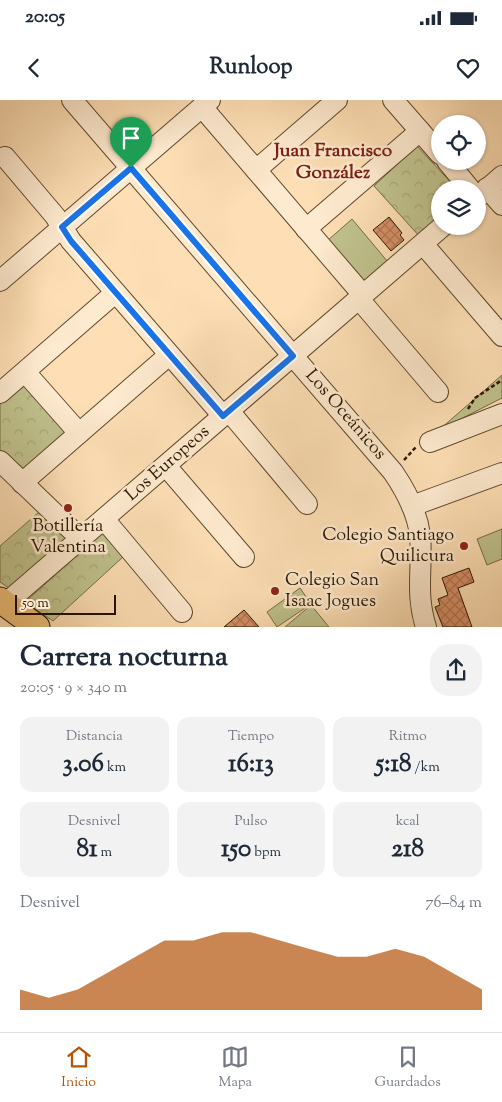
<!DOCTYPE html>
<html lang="es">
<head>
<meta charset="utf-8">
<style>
  :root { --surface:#fff; --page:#f2f2f3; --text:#1f2937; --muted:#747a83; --line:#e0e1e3; --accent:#b45309 }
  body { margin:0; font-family:"Sorts Mill Goudy",serif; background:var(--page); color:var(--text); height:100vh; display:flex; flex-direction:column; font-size:19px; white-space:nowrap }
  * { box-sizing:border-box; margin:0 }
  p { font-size:16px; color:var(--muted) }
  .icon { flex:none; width:28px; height:28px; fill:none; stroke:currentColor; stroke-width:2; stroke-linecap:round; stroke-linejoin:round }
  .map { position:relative; height:527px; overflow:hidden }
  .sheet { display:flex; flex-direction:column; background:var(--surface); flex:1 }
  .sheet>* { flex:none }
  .buttons { position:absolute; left:431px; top:15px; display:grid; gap:10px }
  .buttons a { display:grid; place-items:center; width:55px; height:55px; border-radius:50%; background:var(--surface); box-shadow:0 1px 4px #0004; font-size:25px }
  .scale { position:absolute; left:15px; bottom:12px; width:101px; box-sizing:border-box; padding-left:5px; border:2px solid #2a1600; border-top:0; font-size:14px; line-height:18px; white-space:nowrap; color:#2a1600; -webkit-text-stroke:4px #feeacf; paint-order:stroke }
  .pin { position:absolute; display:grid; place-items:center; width:42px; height:42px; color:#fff; margin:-51px -21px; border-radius:50% 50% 50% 0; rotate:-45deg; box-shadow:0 0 5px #0007 }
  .pin .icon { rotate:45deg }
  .round { display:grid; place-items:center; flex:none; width:52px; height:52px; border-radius:20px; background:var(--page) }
  .overview { display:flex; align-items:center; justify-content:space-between; height:85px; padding:0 20px }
  h1 { font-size:28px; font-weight:800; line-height:38px }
  .figures { display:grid; grid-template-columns:repeat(3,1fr); gap:8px; height:85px; padding:5px 20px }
  .figures div { display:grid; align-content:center; border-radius:12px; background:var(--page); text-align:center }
  .figures b { font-size:25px; font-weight:800 }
  .figures small { font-size:14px; font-weight:400 }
  .figures p { font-size:14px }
  .chart { height:140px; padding:10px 20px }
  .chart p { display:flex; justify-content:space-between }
  .chart svg { width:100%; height:90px; margin-top:5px; fill:var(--accent); opacity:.7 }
  .status { display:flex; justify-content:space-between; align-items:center; height:35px; padding:0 25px; background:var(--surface); direction:ltr }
  .status svg { height:14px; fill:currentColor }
  header { display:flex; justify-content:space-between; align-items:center; height:65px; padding:0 20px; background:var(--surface); font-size:22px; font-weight:800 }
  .menu { display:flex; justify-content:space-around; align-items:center; height:70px; border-top:1px solid var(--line); background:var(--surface); font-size:14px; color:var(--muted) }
  .menu a { display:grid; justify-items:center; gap:2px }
  .menu .selected { color:var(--accent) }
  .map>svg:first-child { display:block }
  .grass { fill:#c0c28d; stroke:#756c46 }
  .forest { fill:url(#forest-crowns); stroke:#756c46 }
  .building { fill:url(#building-cross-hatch); stroke:#2a1600 }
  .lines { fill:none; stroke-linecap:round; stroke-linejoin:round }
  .minor-casing { stroke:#5f482d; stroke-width:22 }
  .major-casing { stroke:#2a1600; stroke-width:27 }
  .path { stroke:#2a1600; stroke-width:2.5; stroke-dasharray:4 2.5; stroke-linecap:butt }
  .minor { stroke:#feeacf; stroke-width:20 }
  .major { stroke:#efc07a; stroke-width:25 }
  .route-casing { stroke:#fff; stroke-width:10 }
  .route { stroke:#1a73e8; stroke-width:6 }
  .poi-dot { fill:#8f2418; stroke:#feeacf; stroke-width:2 }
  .labels { text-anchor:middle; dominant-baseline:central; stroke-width:5; stroke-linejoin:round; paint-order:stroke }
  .street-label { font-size:18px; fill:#2a1600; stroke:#feeacf }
  .poi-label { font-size:18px; fill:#2a1600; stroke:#feeacf }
  .neighbourhood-label { font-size:19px; font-weight:bold; fill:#7a1f14; stroke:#feeacf }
</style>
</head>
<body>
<div class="status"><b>20:05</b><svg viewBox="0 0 49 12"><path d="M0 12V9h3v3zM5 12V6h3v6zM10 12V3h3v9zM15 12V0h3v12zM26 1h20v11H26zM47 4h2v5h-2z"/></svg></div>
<header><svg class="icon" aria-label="back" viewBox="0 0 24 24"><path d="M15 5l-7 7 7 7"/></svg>Runloop<svg class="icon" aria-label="heart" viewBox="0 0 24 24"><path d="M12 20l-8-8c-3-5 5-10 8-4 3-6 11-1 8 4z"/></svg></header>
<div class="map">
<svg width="502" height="527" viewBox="0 0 502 527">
  <defs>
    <pattern id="forest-crowns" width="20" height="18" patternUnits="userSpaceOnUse" patternTransform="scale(1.25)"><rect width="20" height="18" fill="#c0c28d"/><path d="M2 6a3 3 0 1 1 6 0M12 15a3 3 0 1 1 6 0" fill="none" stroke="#a5a678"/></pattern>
    <pattern id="building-cross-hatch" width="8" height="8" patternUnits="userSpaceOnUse" patternTransform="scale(1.25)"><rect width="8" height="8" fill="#d78f66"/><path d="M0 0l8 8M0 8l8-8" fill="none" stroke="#af7452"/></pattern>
  </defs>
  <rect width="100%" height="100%" fill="#fedfb5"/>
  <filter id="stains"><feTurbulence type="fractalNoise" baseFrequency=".004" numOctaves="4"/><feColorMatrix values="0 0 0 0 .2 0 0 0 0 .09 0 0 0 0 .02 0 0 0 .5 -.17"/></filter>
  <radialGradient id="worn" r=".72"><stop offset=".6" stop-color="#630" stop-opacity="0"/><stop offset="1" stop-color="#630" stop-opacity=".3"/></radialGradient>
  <!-- grass -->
  <g class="grass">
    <polygon points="352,119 388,162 363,184 327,141"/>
    <polygon points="502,275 502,298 439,330"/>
    <polygon points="502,429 502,459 487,465 477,439"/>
    <polygon points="300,488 311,504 277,527 267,512"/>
    <polygon points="311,505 329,527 285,527"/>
  </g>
  <!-- forest -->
  <g class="forest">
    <polygon points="417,46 457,89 440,89 440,119 420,137 374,86"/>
    <polygon points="27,281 71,331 22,376 0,352 0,303"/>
    <polygon points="39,412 67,438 9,488 0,482 0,446"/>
    <polygon points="102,433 124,456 53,521 25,502"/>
  </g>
  <!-- building -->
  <g class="building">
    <polygon points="389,117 402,133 400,135 404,140 391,151 373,130"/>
    <polygon points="469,468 474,482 458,488 472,527 443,527 435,507 440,505 438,499 448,495 442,478"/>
    <polygon points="244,510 259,527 224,527"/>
  </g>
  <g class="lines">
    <defs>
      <g id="minor">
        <path d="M72,0l321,372c13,19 24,39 27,63 3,33 -5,58 6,92"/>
        <polyline points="393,0 440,54"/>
        <polyline points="202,7 363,195"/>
        <polyline points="5,57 55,116 71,141 223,316"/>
        <polyline points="447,61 470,89"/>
        <polyline points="256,70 337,0"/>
        <polyline points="487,88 502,105"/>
        <polyline points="478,97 502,76"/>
        <polyline points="306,129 420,31"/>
        <polyline points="423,144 502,236"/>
        <polyline points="0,181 210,0"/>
        <polyline points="359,199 438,292"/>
        <polyline points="25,272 79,333"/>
        <polyline points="0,293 115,193"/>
        <polyline points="229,311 307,404"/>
        <polyline points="430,342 502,314"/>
        <polyline points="0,361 81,439"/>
        <polyline points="166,366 244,457"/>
        <polyline points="22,383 169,255"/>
        <polyline points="412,406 502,373"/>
        <polyline points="104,419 182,512"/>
        <polyline points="5,504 443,126"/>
      </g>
      <polyline id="major" points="0,500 37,527"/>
    </defs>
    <!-- minor casing -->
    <use href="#minor" class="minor-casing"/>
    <!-- major casing -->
    <use href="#major" class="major-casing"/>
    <!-- path -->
    <g class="path">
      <polyline points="468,309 475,298 502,280"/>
      <polyline points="404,360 416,347"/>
    </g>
    <!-- minor -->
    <use href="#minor" class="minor"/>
    <!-- major -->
    <use href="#major" class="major"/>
  </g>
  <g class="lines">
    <defs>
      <polygon id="route" points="131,68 293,256 223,316 71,141 62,127"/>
    </defs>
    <!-- route casing -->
    <use href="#route" class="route-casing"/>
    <!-- route -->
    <use href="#route" class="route"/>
  </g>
  <!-- markers -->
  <g class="poi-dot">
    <circle cx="68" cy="408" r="5"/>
    <circle cx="464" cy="446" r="5"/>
    <circle cx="275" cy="491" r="5"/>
  </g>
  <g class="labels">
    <!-- street labels -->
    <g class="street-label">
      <text transform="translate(345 315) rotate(49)">Los Oceánicos</text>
      <text transform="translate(168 364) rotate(-41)">Los Europeos</text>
    </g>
    <!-- poi labels -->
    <g class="poi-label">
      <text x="68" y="427">Botillería<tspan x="68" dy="21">Valentina</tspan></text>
      <text x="454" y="436" text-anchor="end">Colegio Santiago<tspan x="454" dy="21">Quilicura</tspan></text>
      <text x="285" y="481" text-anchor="start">Colegio San<tspan x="285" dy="21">Isaac Jogues</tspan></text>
    </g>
    <!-- neighbourhood labels -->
    <g class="neighbourhood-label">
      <text x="333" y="51">Juan Francisco<tspan x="333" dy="22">González</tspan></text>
    </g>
  </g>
  <rect width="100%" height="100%" filter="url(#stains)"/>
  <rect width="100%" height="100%" fill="url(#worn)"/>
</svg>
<div class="buttons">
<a><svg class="icon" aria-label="locate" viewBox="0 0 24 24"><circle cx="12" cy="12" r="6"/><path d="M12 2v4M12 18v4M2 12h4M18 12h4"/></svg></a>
<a><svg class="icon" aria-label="layers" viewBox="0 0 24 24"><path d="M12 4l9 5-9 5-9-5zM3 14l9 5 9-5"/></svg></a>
</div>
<div class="scale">50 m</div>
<div class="pin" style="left:131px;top:68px;background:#1e9e55"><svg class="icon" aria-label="arrive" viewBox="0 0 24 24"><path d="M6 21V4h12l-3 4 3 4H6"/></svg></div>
</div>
<section class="sheet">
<div class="overview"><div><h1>Carrera nocturna</h1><p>20:05 · 9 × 340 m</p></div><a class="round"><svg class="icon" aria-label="share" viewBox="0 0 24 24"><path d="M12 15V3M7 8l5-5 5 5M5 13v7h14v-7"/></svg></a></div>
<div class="figures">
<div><p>Distancia</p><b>3.06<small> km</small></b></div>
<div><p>Tiempo</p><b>16:13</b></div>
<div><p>Ritmo</p><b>5:18<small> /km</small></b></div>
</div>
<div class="figures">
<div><p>Desnivel</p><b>81<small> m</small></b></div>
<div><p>Pulso</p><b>150<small> bpm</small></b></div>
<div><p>kcal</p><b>218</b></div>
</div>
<div class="chart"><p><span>Desnivel</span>76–84 m</p>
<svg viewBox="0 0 160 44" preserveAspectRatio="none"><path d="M0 44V34L10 38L20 34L30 26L40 18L50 10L60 10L70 6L80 6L90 10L100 14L110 18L120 18L130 14L140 18L150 26L160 34V44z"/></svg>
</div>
</section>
<nav class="menu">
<a class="selected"><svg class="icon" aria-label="home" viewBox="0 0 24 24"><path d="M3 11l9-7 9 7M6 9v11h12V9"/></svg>Inicio</a>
<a><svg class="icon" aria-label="map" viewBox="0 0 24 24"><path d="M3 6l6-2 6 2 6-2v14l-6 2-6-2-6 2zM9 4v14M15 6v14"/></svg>Mapa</a>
<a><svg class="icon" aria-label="saved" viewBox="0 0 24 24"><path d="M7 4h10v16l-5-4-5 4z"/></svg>Guardados</a>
</nav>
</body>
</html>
